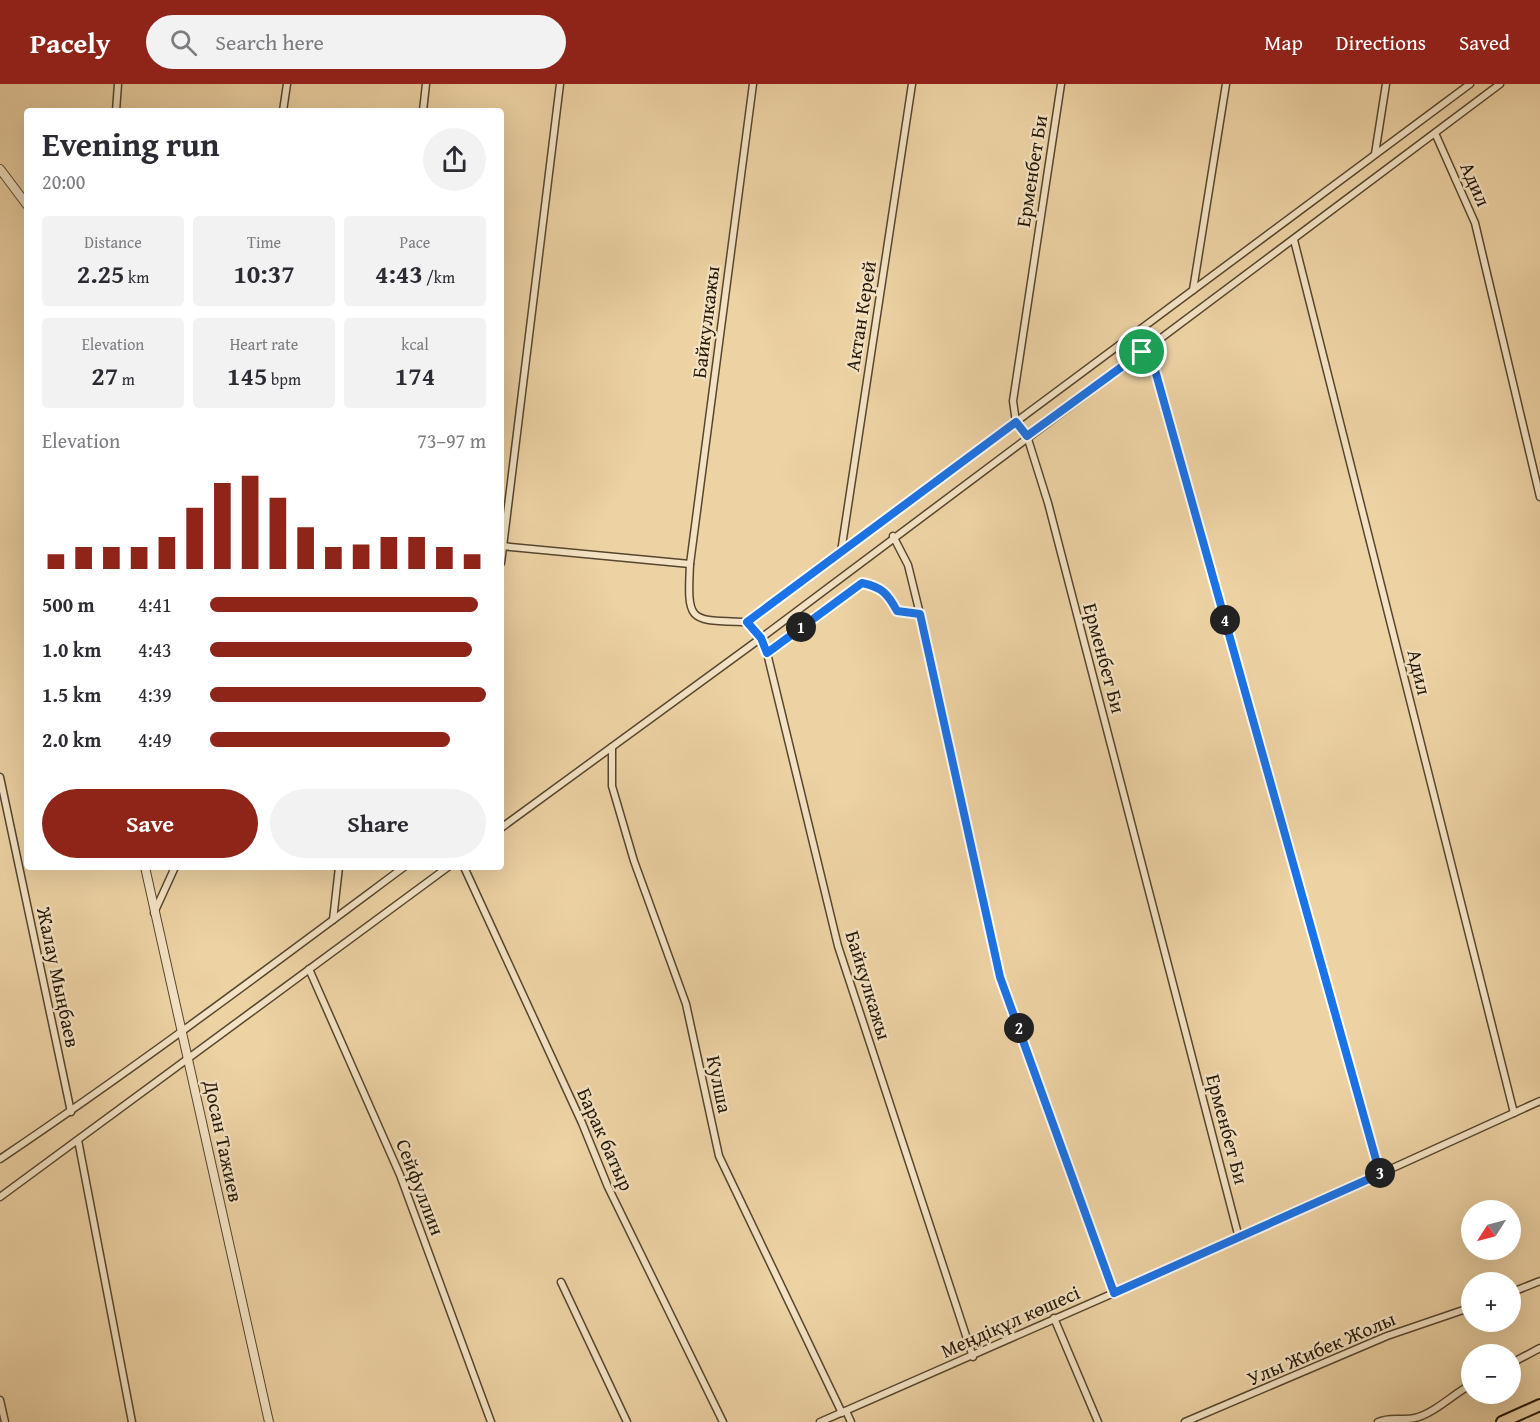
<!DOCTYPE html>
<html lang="en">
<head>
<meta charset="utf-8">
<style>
  :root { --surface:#fff; --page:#f2f2f3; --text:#2b2b33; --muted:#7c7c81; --accent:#8f2418 }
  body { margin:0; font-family:"Gentium Book Plus",serif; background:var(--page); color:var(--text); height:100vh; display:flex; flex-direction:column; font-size:22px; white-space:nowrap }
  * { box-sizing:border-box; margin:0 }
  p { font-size:20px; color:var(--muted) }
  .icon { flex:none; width:33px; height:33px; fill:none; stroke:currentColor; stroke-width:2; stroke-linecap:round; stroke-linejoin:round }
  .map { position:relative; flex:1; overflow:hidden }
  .drawer { position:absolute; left:24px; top:24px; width:480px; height:762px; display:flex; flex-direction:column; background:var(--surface); border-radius:6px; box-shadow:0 6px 24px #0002 }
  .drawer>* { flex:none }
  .needle { width:39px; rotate:234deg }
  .controls { position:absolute; left:1461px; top:1116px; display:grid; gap:12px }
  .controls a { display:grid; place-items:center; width:60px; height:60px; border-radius:50%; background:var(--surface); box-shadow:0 6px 24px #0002; font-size:30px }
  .pin { position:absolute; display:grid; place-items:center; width:51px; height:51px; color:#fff; margin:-26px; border:3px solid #fff; border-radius:50%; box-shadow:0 2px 6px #0007 }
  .km { position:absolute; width:30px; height:30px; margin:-15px; border-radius:50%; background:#222; color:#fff; font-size:16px; line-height:30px; text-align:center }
  .round { display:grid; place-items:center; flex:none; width:63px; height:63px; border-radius:32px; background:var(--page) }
  .summary { display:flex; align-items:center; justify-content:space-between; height:102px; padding:0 18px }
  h1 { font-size:33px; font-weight:700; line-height:45px }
  .metrics { display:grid; grid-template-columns:repeat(3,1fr); gap:9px; height:102px; padding:6px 18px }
  .metrics div { display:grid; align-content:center; border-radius:6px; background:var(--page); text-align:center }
  .metrics b { font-size:26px; font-weight:700 }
  .metrics small { font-size:16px; font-weight:400 }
  .metrics p { font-size:16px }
  .chart { height:168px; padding:12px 18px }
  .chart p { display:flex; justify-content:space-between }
  .chart svg { width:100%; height:108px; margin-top:6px; stroke:var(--accent); stroke-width:6 }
  .cta { display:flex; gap:12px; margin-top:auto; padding:12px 18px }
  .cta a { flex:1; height:69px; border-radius:36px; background:var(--accent); color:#fff; font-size:24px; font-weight:700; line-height:69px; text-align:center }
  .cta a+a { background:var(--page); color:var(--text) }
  ul { padding:0 18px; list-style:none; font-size:20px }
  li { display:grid; grid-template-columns:96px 72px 1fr; align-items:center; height:45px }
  li i { height:15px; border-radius:8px; background:var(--accent) }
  header { display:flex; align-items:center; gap:36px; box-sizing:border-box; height:84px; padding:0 30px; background:var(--accent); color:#fff }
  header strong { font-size:28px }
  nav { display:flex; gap:33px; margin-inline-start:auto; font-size:21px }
  .search { width:420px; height:54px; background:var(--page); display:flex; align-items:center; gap:15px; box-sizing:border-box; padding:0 21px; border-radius:33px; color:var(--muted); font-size:22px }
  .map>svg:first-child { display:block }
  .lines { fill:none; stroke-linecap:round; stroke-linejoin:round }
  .minor-casing { stroke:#56462e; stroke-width:9 }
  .tertiary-casing { stroke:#56462e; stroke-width:10 }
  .trunk-casing { stroke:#241806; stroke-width:14 }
  .minor { stroke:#f3e2c4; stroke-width:6 }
  .tertiary { stroke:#f3e2c4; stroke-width:8 }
  .trunk { stroke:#edd2a4; stroke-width:10 }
  .route-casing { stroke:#fff; stroke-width:12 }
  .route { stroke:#1a73e8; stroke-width:8 }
  .labels { text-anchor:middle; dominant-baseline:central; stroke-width:4.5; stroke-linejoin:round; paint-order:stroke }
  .street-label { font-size:20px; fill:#241806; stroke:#f3e2c4 }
</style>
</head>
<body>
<header>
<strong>Pacely</strong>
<div class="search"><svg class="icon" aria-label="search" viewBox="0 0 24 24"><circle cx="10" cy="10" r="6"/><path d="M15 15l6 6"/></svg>Search here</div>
<nav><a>Map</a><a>Directions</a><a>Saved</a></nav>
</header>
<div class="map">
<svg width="1540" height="1338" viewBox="0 0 1540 1338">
  <rect width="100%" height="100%" fill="#edd2a4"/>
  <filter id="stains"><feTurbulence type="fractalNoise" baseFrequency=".00333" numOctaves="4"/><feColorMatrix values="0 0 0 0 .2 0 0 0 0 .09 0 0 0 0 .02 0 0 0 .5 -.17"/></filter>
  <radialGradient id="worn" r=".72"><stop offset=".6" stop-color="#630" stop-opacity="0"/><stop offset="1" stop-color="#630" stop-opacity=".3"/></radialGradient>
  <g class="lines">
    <defs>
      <g id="minor">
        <path d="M753,0l-63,480c-3,60 -1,56 57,58l723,-538"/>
        <polyline points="1061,0 1013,317 1016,338 1027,352 1048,419 1239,1154"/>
        <polyline points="116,27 118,0"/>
        <polyline points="283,27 287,0"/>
        <polyline points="423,27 426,0"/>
        <polyline points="1435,49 1475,139 1540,413"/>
        <polyline points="1375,70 1386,0"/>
        <polyline points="1294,156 1514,1029"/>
        <polyline points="1193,206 1226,0"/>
        <polyline points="1142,268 1155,286 1380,1090"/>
        <polyline points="893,452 908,481 920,530 1000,893 1114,1209"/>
        <polyline points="501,462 690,480"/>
        <polyline points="841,468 912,0"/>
        <polyline points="501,479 560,0"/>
        <polyline points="747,538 761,554 767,569 838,862 973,1273"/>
        <path d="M767,569l95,-70c20,4 26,11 35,28l23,3"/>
        <polyline points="612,663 612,702 634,777 686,920 719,1072 842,1329"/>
        <polyline points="0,693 71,1028"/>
        <polyline points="501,744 761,554 1500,0"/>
        <polyline points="464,783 582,1039 608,1103 723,1338"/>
        <polyline points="154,829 175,783"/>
        <polyline points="333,836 339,783"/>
        <polyline points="309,885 400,1091 491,1338"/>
        <polyline points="78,1056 132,1338"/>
        <path d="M0,1075c138,-93 271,-193 404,-292"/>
        <polyline points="0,1113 448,783"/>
        <polyline points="561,1198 627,1338"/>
        <polyline points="1510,1209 1540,1197"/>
        <polyline points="1054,1234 1098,1338"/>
        <polyline points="1510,1280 1540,1264"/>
        <polyline points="0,1316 5,1338"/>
        <polyline points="846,1327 851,1338"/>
        <polyline points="820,1338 1239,1154 1540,1017"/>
        <polyline points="1185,1338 1387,1252 1472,1223"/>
        <path d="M1378,1338c13,-6 24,-1 37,-4 20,-5 38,-24 57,-34"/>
      </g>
      <g id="tertiary">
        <polyline points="0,85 27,121"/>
        <polyline points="145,783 269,1338"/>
      </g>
      <polyline id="trunk" points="1502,1338 1540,1321"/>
    </defs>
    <!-- minor casing -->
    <use href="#minor" class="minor-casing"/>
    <!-- tertiary casing -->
    <use href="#tertiary" class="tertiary-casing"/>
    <!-- trunk casing -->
    <use href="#trunk" class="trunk-casing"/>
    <!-- minor -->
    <use href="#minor" class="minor"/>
    <!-- tertiary -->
    <use href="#tertiary" class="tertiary"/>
    <!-- trunk -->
    <use href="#trunk" class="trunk"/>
  </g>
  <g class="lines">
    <defs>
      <path id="route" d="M1142,268l13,18 225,804 -266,119 -114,-316 -80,-363 -23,-3c-9,-17 -15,-24 -35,-28l-95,70 -6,-15 -14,-16 269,-200 11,14z"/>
    </defs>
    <!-- route casing -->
    <use href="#route" class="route-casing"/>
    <!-- route -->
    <use href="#route" class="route"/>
  </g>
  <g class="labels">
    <!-- street labels -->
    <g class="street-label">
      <text transform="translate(1031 87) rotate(-81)">Ерменбет Би</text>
      <text transform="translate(1476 100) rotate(66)">Адил</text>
      <text transform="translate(860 232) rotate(-81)">Актан Керей</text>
      <text transform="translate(705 238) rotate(-83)">Байкулкажы</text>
      <text transform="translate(1105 574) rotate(75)">Ерменбет Би</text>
      <text transform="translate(1420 588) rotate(76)">Адил</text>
      <text transform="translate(59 893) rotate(78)">Жалау Мыңбаев</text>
      <text transform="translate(869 901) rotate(73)">Байкулкажы</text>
      <text transform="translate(720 1000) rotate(78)">Кулша</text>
      <text transform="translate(1228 1045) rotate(75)">Ерменбет Би</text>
      <text transform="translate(606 1055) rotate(66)">Барак батыр</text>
      <text transform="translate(224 1057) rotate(78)">Досан Тажиев</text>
      <text transform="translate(421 1103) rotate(69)">Сейфуллин</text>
      <text transform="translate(1010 1237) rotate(-24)">Меңдіқұл көшесі</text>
      <text transform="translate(1321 1264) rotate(-23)">Улы Жибек Жолы</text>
    </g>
  </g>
  <rect width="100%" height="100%" filter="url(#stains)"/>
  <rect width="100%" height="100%" fill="url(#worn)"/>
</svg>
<div class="controls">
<a><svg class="needle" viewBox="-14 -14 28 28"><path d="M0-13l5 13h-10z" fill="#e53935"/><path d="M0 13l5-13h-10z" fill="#7c7c81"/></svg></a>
<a>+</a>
<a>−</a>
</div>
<div class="pin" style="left:1142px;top:268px;background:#1e9e55"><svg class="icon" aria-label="arrive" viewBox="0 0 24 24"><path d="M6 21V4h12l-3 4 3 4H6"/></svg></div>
<b class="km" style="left:801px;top:543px">1</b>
<b class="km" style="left:1019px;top:944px">2</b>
<b class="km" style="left:1380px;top:1089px">3</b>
<b class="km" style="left:1225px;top:536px">4</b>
<section class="drawer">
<div class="summary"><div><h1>Evening run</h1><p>20:00</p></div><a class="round"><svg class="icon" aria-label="share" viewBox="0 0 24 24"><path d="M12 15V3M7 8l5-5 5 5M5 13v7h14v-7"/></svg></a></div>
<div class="metrics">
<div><p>Distance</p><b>2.25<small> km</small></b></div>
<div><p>Time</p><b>10:37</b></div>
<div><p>Pace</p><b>4:43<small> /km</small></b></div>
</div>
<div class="metrics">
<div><p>Elevation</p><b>27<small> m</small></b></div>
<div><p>Heart rate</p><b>145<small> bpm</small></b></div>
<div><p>kcal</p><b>174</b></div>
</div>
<div class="chart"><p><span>Elevation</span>73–97 m</p>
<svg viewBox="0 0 160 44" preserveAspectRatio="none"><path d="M5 44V38M15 44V35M25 44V35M35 44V35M45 44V31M55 44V19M65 44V9M75 44V6M85 44V15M95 44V27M105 44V35M115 44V34M125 44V31M135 44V31M145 44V35M155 44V38"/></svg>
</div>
<ul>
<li><b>500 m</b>4:41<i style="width:97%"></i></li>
<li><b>1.0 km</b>4:43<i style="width:95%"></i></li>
<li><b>1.5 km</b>4:39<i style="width:100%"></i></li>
<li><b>2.0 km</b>4:49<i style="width:87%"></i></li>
</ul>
<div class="cta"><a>Save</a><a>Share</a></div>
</section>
</div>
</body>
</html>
